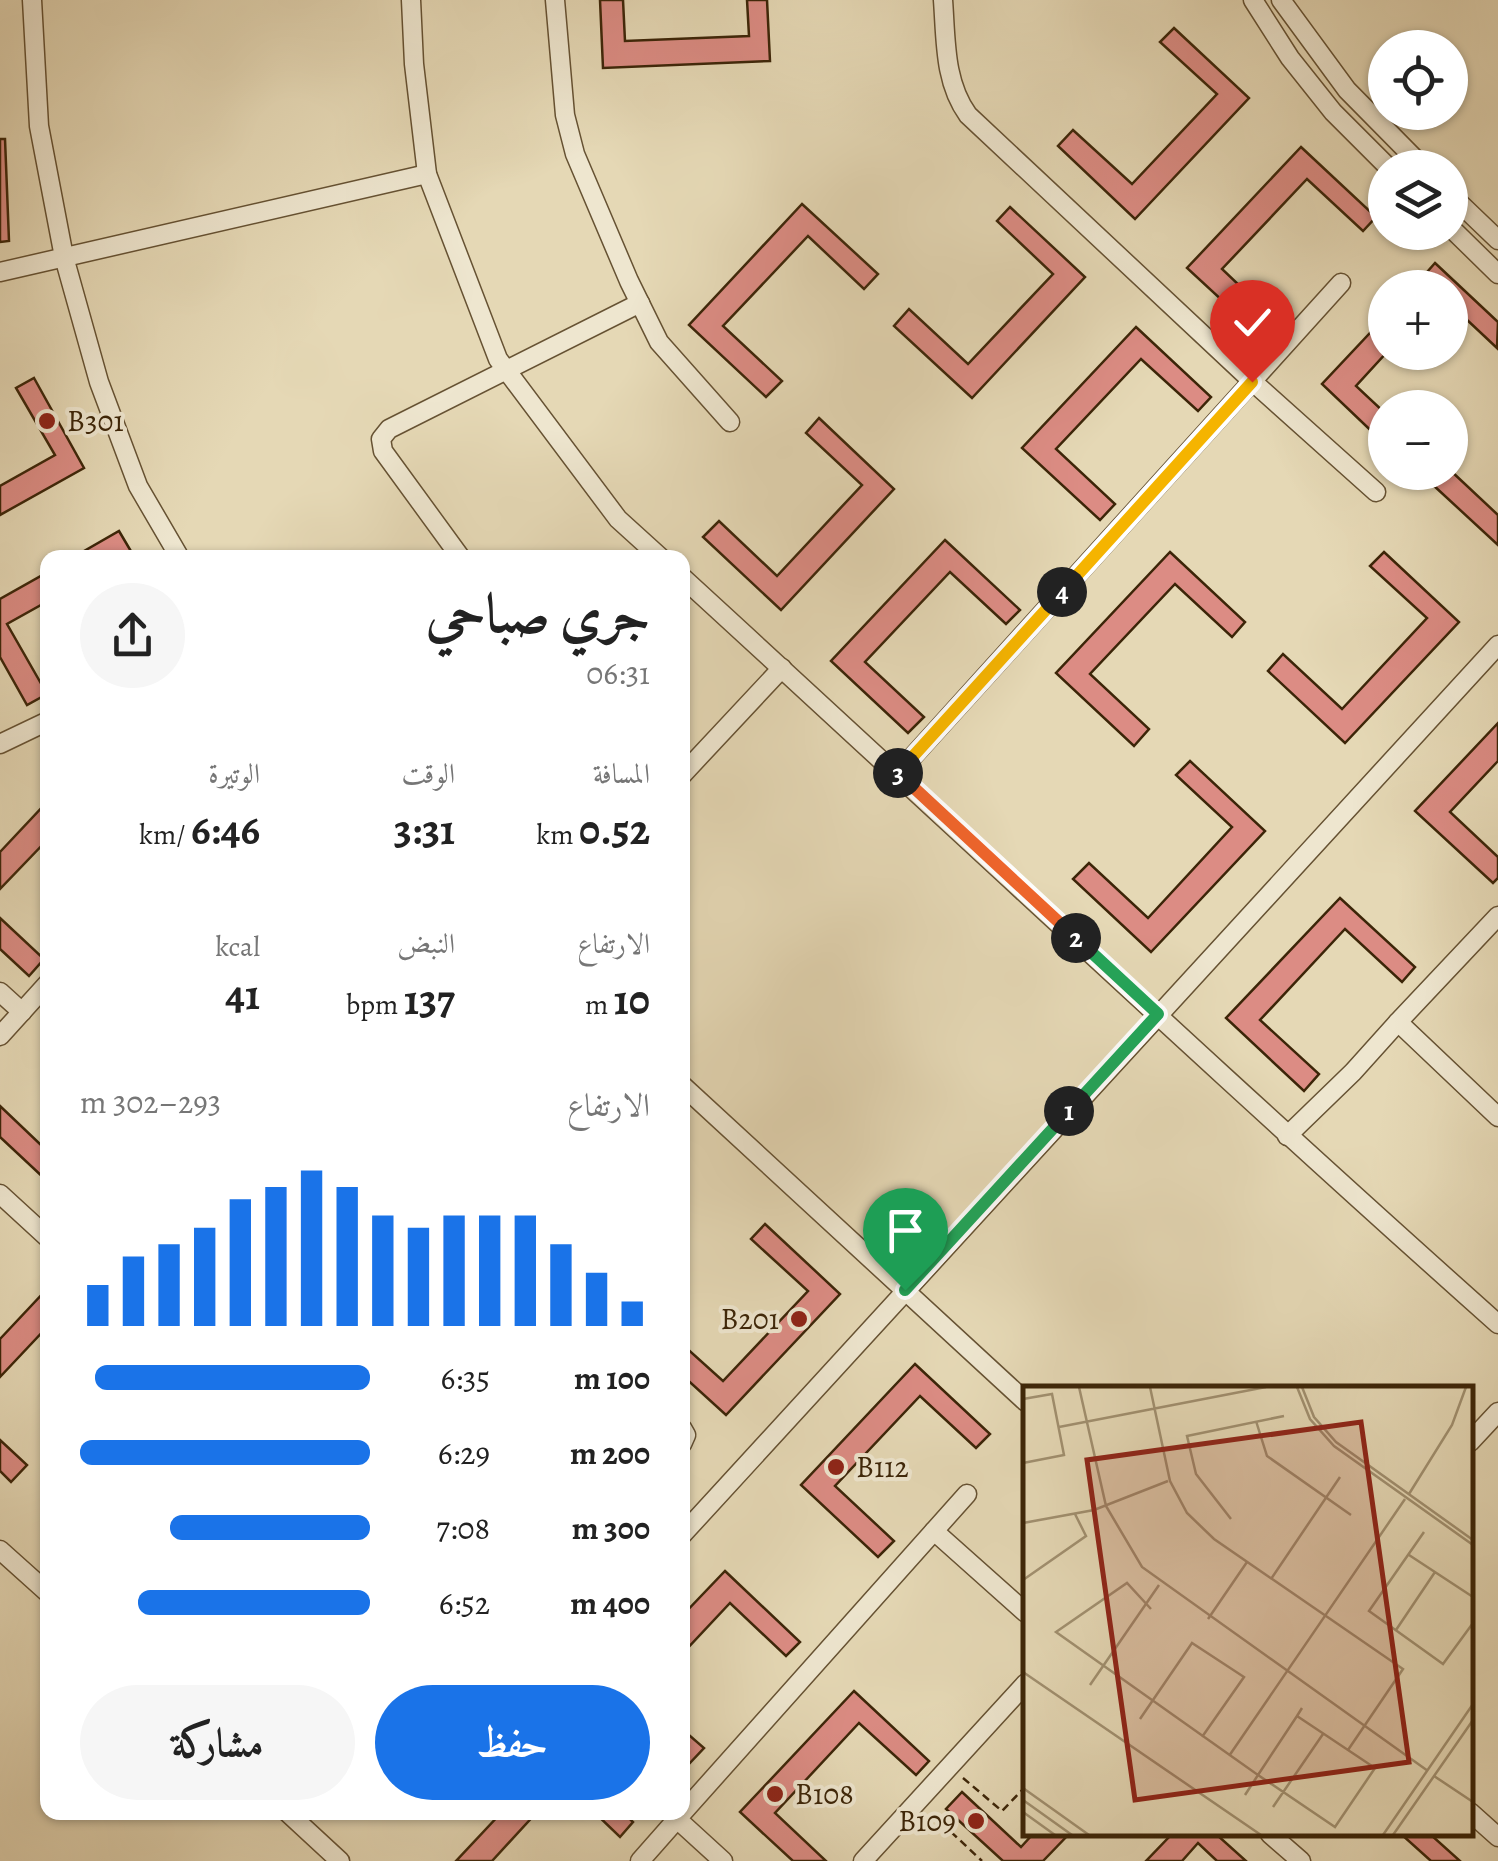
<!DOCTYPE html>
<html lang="ar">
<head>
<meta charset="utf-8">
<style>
  :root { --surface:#fff; --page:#f6f6f6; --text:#222; --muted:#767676; --accent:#1a73e8 }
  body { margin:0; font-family:Alegreya,Amiri,serif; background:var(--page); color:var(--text); direction:rtl; height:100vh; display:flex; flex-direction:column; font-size:38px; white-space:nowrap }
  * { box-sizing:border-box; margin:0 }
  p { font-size:32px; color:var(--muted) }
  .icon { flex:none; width:55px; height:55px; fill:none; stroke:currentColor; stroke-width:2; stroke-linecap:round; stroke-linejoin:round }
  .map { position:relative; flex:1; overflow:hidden; direction:ltr }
  .details { position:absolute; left:40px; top:550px; width:650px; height:1270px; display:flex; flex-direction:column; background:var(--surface); border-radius:20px; box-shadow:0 2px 8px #0004; direction:rtl }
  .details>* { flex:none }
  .buttons { position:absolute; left:1368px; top:30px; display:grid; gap:20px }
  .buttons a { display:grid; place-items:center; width:100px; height:100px; border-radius:50%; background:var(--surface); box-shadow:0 2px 8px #0004; font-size:50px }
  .pin { position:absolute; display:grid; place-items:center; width:85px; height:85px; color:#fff; margin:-102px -42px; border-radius:50% 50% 50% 0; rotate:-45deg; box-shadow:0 0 10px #0007 }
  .pin .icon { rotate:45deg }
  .km { position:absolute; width:50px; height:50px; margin:-25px; border-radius:50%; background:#222; color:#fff; font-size:28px; line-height:50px; text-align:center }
  .round { display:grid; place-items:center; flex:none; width:105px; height:105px; border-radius:52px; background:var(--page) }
  .overview { display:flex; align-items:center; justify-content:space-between; height:170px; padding:0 40px }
  h1 { font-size:55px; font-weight:700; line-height:75px }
  .figures { display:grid; grid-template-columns:repeat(3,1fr); gap:15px; height:170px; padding:10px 40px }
  .figures div { display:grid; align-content:center }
  .figures b { font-size:42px; font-weight:700 }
  .figures small { font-size:28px; font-weight:400 }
  .figures p { font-size:28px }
  .chart { height:280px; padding:20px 40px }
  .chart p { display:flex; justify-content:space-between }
  .chart svg { width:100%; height:180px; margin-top:10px; stroke:var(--accent); stroke-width:6 }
  .button { display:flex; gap:20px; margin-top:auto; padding:20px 40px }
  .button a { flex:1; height:115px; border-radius:60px; background:var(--accent); color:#fff; font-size:40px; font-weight:700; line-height:115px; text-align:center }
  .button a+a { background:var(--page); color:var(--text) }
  ul { padding:0 40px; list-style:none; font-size:32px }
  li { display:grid; grid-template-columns:160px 120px 1fr; align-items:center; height:75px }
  li i { height:25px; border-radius:12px; background:var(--accent) }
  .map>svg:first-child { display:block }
  .building { fill:#dc8c84; stroke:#3c2508; stroke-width:2.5 }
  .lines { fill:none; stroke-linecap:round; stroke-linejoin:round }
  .minor-casing { stroke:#665233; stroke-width:21 }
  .path { stroke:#3c2508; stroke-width:2.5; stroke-dasharray:8 5; stroke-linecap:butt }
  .minor { stroke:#eee6cf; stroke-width:18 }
  .split-1-casing { stroke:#fff; stroke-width:20 }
  .split-2-casing { stroke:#fff; stroke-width:20 }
  .split-3-casing { stroke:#fff; stroke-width:20 }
  .split-4-casing { stroke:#fff; stroke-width:20 }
  .split-5-casing { stroke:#fff; stroke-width:20 }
  .split-1 { stroke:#22a559; stroke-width:12 }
  .split-2 { stroke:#22a559; stroke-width:12 }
  .split-3 { stroke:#f0652b; stroke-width:12 }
  .split-4 { stroke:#f5b400; stroke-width:12 }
  .split-5 { stroke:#f5b400; stroke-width:12 }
  .poi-dot { fill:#8f2418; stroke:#eee6cf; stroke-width:4 }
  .labels { text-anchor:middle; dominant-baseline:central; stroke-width:8; stroke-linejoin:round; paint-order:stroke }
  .poi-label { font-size:30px; fill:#3c2508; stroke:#eee6cf; text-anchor:start }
  .inset-road { fill:none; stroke:#a19070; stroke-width:2.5 }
  .view { fill:#8f2418; fill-opacity:0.15; stroke:#8f2418; stroke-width:5 }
  .inset-edge { fill:none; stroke:#3c2508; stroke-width:5 }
</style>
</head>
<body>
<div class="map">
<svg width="1498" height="1861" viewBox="0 0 1498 1861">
  <rect width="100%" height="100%" fill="#e5d8b5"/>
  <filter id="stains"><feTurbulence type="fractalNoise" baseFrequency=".002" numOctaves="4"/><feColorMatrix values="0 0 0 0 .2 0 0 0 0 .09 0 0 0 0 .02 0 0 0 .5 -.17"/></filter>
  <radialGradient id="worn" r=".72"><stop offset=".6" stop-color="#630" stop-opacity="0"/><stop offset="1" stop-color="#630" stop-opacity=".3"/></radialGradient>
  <!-- building -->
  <g class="building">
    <polygon points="600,0 623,0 625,41 749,36 747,0 767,0 770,61 603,68"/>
    <polygon points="1174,28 1249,98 1135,219 1058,146 1073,130 1132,184 1217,94 1160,42"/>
    <polygon points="0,139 5,139 9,241 0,242"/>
    <polygon points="1301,147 1376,217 1363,231 1307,179 1222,269 1280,324 1265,340 1187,268"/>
    <polygon points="802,204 878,274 864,289 808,236 723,326 782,381 766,397 689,325"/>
    <polygon points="1010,207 1085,277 972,398 894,326 909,309 968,364 1053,274 997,221"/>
    <polygon points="1435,263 1498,322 1497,348 1450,304 1450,288 1413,288"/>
    <polygon points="1385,317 1387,352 1356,386 1385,413 1385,444 1322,384"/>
    <polygon points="1136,327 1211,397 1198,411 1141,359 1056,449 1115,504 1100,520 1022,448"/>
    <polygon points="34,378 84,468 0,515 0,486 55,455 16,388"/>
    <polygon points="819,418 894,489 781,610 703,537 719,521 777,576 862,485 806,433"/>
    <polygon points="1450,470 1498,515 1498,545 1432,484"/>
    <polygon points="119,531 135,558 72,558"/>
    <polygon points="945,540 1020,610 1006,624 950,572 865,662 924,717 908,733 831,661"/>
    <polygon points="1170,552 1245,622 1232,637 1175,584 1090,674 1149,729 1134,746 1056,673"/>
    <polygon points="1384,552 1459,622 1345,743 1268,671 1283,654 1342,709 1427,618 1370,566"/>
    <polygon points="48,572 48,601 7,624 47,694 27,705 0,657 0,599"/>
    <polygon points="1498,723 1498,761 1450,812 1498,857 1498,878 1493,883 1415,811"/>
    <polygon points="1190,761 1265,831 1151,952 1073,879 1089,863 1148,918 1232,827 1176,775"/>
    <polygon points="48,801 48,839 0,889 0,852"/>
    <polygon points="1340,898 1415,967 1402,982 1345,929 1260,1020 1319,1074 1304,1091 1226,1018"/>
    <polygon points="0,918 44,959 29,976 0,949"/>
    <polygon points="0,1106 42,1146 48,1140 46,1180 0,1137"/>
    <polygon points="765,1224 840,1294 726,1415 682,1375 682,1344 723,1381 808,1291 751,1239"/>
    <polygon points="48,1288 48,1326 0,1377 0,1339"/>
    <polygon points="915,1364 990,1434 976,1448 920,1396 835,1486 894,1541 878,1557 801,1485"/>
    <polygon points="0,1440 27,1465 11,1482 0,1471"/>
    <polygon points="725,1571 800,1642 786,1656 730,1603 682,1654 682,1616"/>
    <polygon points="854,1691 929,1761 916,1775 859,1723 775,1813 826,1861 793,1861 740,1812"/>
    <polygon points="682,1729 704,1748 688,1765 682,1759"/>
    <polygon points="962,1792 1021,1847 1033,1834 1069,1834 1043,1861 1003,1861 946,1809"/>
    <polygon points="502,1812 537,1812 492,1861 456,1861"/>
    <polygon points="594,1812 623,1812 633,1822 620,1837"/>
    <polygon points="1172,1834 1216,1834 1246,1861 1217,1861 1198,1843 1182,1861 1146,1861"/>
    <polygon points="1401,1834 1430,1834 1460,1861 1431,1861"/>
  </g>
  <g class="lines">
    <defs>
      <g id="minor">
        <polyline points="32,0 39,126 64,257 99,382 138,486 180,558"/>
        <polyline points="411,0 414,64 427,174 498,359 618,519 661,558"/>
        <polyline points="555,0 565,115 575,154 629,281 659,342 730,422"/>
        <path d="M943,0c3,40 1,82 25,115l284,266 124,111"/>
        <polyline points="1253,0 1290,58 1333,112 1389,168"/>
        <polyline points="1281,0 1347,90 1424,168"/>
        <polyline points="1450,194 1498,240"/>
        <polyline points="1450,227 1498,274"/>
        <polyline points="0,272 427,174"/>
        <polyline points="461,558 383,451 381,439 389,429 640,303"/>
        <path d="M682,577c272,249 541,502 816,747"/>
        <polyline points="0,744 48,721"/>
        <polyline points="897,774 1341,283"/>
        <polyline points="682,775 782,668"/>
        <polyline points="1498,916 1398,1022 1498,1117"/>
        <polyline points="0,992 22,1012"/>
        <polyline points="0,1036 48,983"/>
        <polyline points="682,1085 1026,1402"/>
        <polyline points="1287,1136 1353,1072 1398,1022"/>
        <polyline points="0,1194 48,1238"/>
        <polyline points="682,1428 686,1435 682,1444"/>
        <polyline points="1470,1442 1498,1412"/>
        <polyline points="934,1531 1026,1613"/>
        <polyline points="682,1535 1498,645"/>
        <polyline points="0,1550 48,1593"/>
        <polyline points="287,1812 340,1861"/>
        <polyline points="1470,1812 1498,1837"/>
        <polyline points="1270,1834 1301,1861"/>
        <polyline points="640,1861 677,1819 671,1813"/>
        <polyline points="723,1861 677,1819 967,1494"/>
        <polyline points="863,1861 1026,1683"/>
      </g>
    </defs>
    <!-- minor casing -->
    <use href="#minor" class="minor-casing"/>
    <!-- path -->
    <g class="path">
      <polyline points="963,1778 1002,1811 1026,1786"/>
      <polyline points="932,1814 982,1861"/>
    </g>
    <!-- minor -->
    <use href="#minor" class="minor"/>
  </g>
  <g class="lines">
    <defs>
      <polyline id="split-1" points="905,1290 1069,1111"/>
      <polyline id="split-2" points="1069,1111 1158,1014 1076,938"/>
      <polyline id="split-3" points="898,773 1076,938"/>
      <polyline id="split-4" points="898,773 1062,592"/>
      <polyline id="split-5" points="1062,592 1252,382"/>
    </defs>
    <!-- split-1 casing -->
    <use href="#split-1" class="split-1-casing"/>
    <!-- split-2 casing -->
    <use href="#split-2" class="split-2-casing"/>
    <!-- split-3 casing -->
    <use href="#split-3" class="split-3-casing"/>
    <!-- split-4 casing -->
    <use href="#split-4" class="split-4-casing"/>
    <!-- split-5 casing -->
    <use href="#split-5" class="split-5-casing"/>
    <!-- split-1 -->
    <use href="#split-1" class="split-1"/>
    <!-- split-2 -->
    <use href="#split-2" class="split-2"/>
    <!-- split-3 -->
    <use href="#split-3" class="split-3"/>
    <!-- split-4 -->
    <use href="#split-4" class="split-4"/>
    <!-- split-5 -->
    <use href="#split-5" class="split-5"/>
  </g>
  <!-- markers -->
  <g class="poi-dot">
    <circle cx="47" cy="421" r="10"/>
    <circle cx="799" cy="1319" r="10"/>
    <circle cx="836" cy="1467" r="10"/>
    <circle cx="775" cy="1794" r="10"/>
    <circle cx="976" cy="1821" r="10"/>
  </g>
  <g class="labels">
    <!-- poi labels -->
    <g class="poi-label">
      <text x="67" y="421">B301</text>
      <text x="779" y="1319" text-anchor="end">B201</text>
      <text x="856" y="1467">B112</text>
      <text x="795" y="1794">B108</text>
      <text x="956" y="1821" text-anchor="end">B109</text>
    </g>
  </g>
  <!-- overview -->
  <g transform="translate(1023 1386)">
    <rect width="450" height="450" fill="#e5d8b5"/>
    <path class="inset-road" d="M56,1l27,119 36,61 286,204M127,1l20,94 17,32 27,26 189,130 -55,81M274,1l13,32 24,27 139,99M279,1l12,30 22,25 137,98M0,13l29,-5 12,61 -41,8M233,35l11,35 84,59M36,41l207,-40M386,108l43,-69 14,-38M208,133l-35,-45 -9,-38 97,-20M0,137l71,-13 74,-29M401,146l-55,79 74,53 30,-41M386,169l64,42M248,193l69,-102M0,194l63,-44 -11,-22M128,223l-24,-26 -71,49 202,143 -13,20M185,233l39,-57M373,244l39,-58M0,286l238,163M67,299l69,-100M274,330l78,52 -40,59 -77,-52 39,-59 5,-8M117,333l52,-76 52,34 -42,60M206,370l176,-257M411,390l39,26M0,402l66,47M0,414l49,35M250,421l50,-73M0,426l32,23M360,449l90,-131M370,449l80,-115"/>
    <path class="view" d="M338,36l48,340 -274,38 -48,-340z"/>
    <rect width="450" height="450" class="inset-edge"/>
  </g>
  <rect width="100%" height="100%" filter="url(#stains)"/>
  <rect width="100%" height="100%" fill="url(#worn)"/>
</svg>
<div class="buttons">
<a><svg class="icon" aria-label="locate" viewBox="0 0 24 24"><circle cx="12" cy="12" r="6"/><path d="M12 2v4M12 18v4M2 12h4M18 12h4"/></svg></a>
<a><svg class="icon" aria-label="layers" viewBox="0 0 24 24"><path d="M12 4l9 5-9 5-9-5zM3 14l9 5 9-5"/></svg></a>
<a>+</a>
<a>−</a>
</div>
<div class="pin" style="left:905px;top:1290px;background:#1e9e55"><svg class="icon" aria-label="arrive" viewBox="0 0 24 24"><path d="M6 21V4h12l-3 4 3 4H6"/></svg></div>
<div class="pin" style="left:1252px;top:382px;background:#d93025"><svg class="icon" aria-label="check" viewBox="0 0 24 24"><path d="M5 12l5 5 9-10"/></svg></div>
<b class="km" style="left:1069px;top:1111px">1</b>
<b class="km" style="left:1076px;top:938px">2</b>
<b class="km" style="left:898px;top:773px">3</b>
<b class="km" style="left:1062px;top:592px">4</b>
<section class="details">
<div class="overview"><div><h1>جري صباحي</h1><p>06:31</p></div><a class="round"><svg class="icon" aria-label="share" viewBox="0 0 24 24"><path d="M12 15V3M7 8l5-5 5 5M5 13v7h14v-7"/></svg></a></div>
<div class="figures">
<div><p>المسافة</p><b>0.52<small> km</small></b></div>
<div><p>الوقت</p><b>3:31</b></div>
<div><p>الوتيرة</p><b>6:46<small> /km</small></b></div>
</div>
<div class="figures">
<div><p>الارتفاع</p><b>10<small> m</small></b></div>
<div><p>النبض</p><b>137<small> bpm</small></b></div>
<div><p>kcal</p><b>41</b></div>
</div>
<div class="chart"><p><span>الارتفاع</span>293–302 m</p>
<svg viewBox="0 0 160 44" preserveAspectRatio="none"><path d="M5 44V34M15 44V27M25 44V24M35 44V20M45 44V13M55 44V10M65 44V6M75 44V10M85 44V17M95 44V20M105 44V17M115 44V17M125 44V17M135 44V24M145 44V31M155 44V38"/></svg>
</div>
<ul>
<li><b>100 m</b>6:35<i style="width:95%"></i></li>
<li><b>200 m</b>6:29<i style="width:100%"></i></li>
<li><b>300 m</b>7:08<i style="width:69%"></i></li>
<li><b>400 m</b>6:52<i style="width:80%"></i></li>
</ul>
<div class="button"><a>حفظ</a><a>مشاركة</a></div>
</section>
</div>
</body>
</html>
